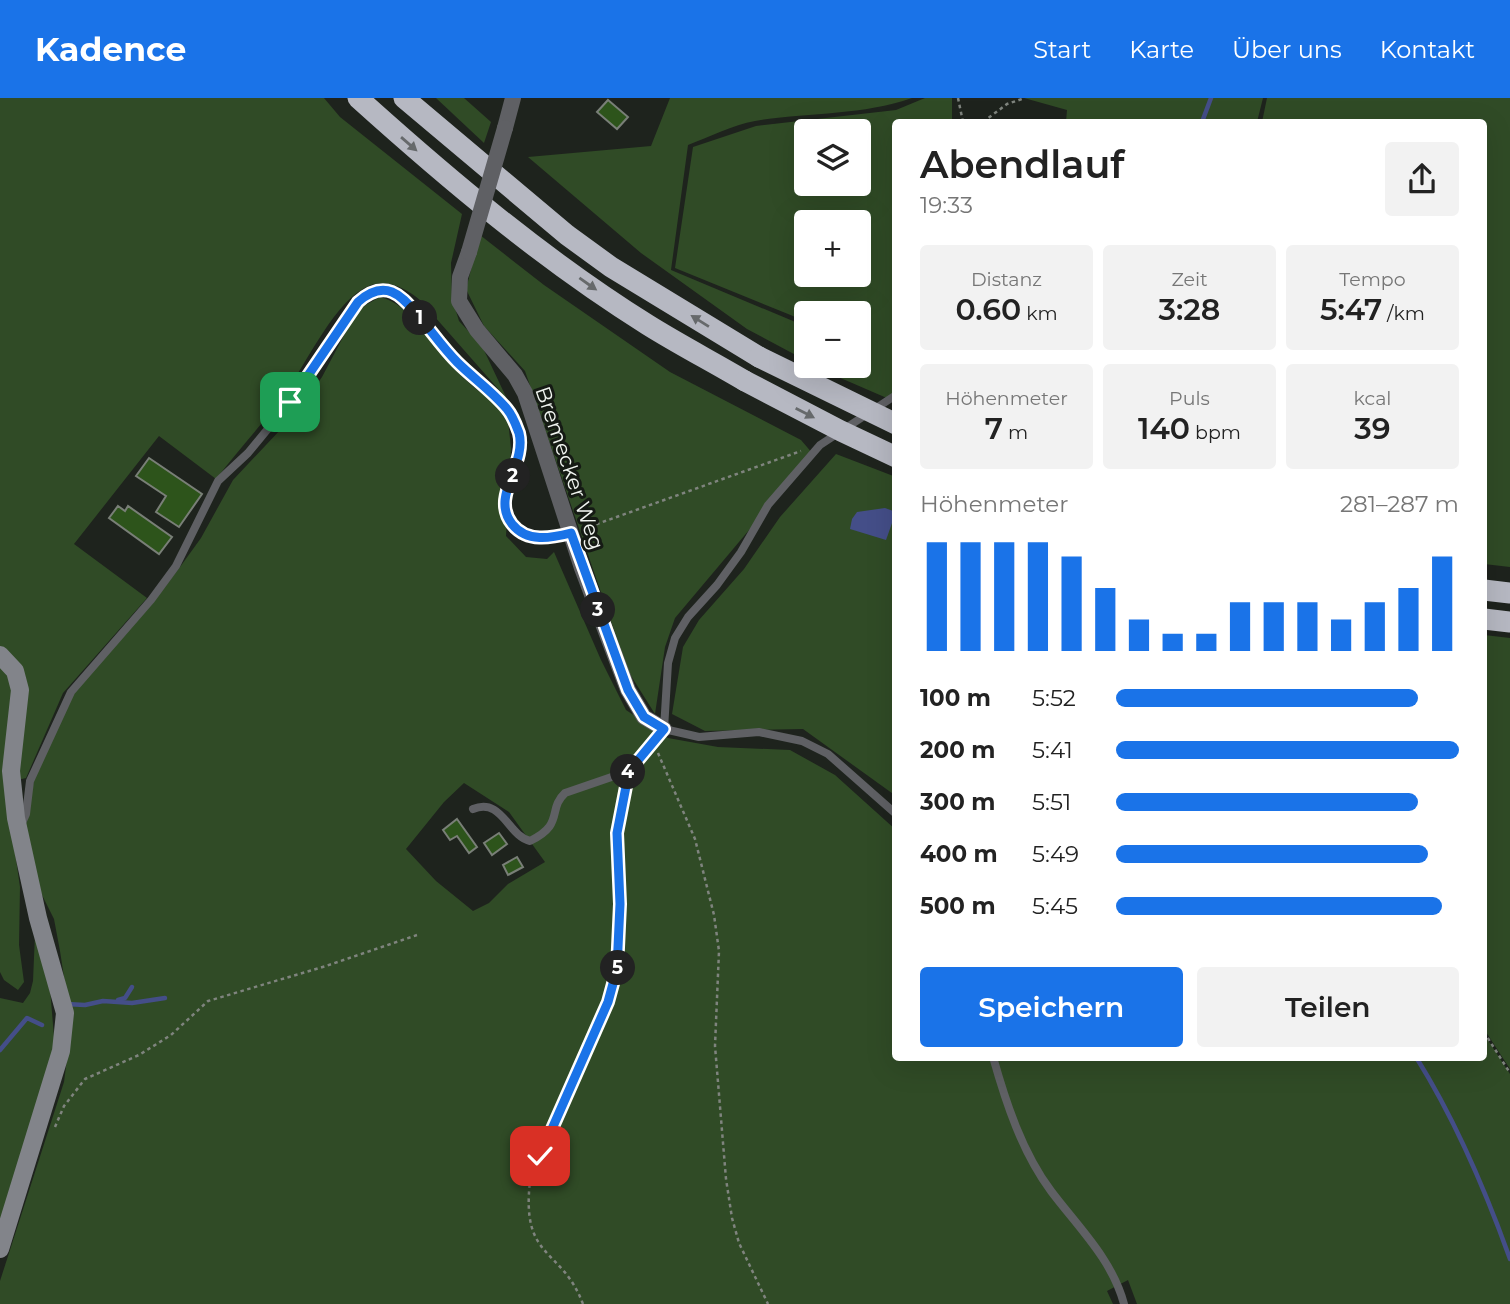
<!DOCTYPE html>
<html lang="de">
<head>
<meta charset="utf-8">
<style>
  :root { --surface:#fff; --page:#f2f2f2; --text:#222; --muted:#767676; --accent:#1a73e8 }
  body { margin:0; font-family:Montserrat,sans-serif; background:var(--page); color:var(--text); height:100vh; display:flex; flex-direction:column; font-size:26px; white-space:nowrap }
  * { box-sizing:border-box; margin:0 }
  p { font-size:23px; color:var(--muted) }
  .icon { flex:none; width:38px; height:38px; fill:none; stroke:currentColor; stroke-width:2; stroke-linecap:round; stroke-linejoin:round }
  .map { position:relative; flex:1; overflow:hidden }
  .details { position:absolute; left:892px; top:21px; width:595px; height:942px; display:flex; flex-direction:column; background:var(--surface); border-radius:7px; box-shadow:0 7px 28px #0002 }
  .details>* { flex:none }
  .fabs { position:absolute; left:794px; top:21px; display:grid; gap:14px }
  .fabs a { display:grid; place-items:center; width:77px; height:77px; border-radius:7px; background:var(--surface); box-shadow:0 7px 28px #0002; font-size:35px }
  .pin { position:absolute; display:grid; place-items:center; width:60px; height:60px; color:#fff; margin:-30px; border-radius:14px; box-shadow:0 4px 10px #0006 }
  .km { position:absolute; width:35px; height:35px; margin:-18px; border-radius:50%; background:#222; color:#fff; font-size:19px; line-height:35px; text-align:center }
  .round { display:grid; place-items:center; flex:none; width:74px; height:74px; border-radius:7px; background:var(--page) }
  .overview { display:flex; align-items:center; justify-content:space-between; height:119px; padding:0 28px }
  h1 { font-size:38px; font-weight:600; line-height:52px }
  .stats { display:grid; grid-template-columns:repeat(3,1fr); gap:10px; height:119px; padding:7px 28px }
  .stats div { display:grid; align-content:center; border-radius:7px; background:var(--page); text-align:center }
  .stats b { font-size:30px; font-weight:600 }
  .stats small { font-size:19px; font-weight:400 }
  .stats p { font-size:19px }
  .chart { height:196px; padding:14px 28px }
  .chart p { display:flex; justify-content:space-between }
  .chart svg { width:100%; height:126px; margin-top:7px; stroke:var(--accent); stroke-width:6 }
  .primary-button { display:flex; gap:14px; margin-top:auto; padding:14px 28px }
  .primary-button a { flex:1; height:80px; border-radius:7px; background:var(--accent); color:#fff; font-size:28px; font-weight:600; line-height:80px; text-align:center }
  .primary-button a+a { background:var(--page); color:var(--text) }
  ul { padding:0 28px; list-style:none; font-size:23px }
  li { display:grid; grid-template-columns:112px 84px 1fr; align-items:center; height:52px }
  li i { height:18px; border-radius:9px; background:var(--accent) }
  header { display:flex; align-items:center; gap:42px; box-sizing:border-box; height:98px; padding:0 35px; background:var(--accent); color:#fff }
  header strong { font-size:33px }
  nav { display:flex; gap:38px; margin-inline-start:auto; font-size:24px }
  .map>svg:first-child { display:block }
  .green { fill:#304b26; fill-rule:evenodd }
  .water { fill:#444e88 }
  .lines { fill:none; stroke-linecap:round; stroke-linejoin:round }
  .stream { stroke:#444e88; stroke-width:4.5 }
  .building { fill:#2d541b; stroke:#797f77; stroke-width:2 }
  .path { stroke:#7f847e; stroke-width:2.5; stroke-dasharray:3.5 3.5; stroke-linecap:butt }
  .lane { stroke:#5f6064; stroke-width:8 }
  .street { stroke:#5f6064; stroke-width:16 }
  .secondary { stroke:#82848a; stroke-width:18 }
  .highway { stroke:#b6b8c2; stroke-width:21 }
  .street-bridge { stroke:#5f6064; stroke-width:16 }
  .highway-bridge { stroke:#b6b8c2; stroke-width:21 }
  .oneway { fill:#66696b }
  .route-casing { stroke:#fff; stroke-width:14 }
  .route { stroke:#1a73e8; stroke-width:9 }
  .labels { text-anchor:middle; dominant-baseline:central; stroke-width:6; stroke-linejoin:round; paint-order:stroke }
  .street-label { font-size:21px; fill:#f1f5f0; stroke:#151a14 }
</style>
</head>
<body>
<header>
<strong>Kadence</strong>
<nav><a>Start</a><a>Karte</a><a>Über uns</a><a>Kontakt</a></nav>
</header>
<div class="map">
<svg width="1510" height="1206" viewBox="0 0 1510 1206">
  <rect width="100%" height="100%" fill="#1e231d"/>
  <!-- green -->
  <g class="green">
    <path d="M0,0h324l16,19 122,97 -11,49 1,35 7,23 23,25 25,53 -87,-99c-13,-11 -31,-21 -49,-15 -36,13 -64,79 -87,109 -21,30 -46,56 -68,85l-57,-43 -85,108 73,54 -84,95 -37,85 -21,5 15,104 -1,58 5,37 -6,8 -14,-10 -4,-8z"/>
    <polygon points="436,0 464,0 491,24 484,45"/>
    <path d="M670,0h242c-51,18 -105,14 -157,23 -22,4 -46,16 -67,24l-17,125 122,51 14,9v31l-60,-32 -106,-76 -113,-96 123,-11z"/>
    <path d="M925,0h27v24h-56v280l-67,-29 -1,-7h31v-53h-52v12l-14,-9 -118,-48 18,-121 63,-21 140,-16zM807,33h52v53h-52zM807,124h52v53h-52z"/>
    <polygon points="1024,0 1263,0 1257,24 1066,24 1067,12"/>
    <polygon points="1267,0 1510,0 1510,469 1484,466 1484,24 1262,24"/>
    <polygon points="480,137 544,187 670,274 801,342 813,356 675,520 665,549 655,616 628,573 525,273 484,228 466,191"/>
    <path d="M380,199c32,8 50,45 71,68 17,19 35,32 56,46l4,37 -5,88 20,21 21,2 7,-7 47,108 25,50 42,28 50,9 72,3 45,25 61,55v227h588v-23l26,40v230h-373l-9,-24 -21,11 6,13h-1113v-23l64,-199 4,-31 2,-35 -10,-65 -6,-32 -20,-40 -10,-46 10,-53 39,-86 79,-90 28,-37 21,-29 32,-58 64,-68 25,-35 29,-55 11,-15zM464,685l45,29 36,50 -37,22 -19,19 -16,8 -37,-30 -30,-32 38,-47z"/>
    <polygon points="836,356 896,379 896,698 803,631 705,633 672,616 683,549 699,522 744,471 780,419"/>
    <polygon points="1484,537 1510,540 1510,971 1484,931"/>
    <polygon points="35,836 50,890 55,951 0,1126 0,900 23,905 30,895 33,883"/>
  </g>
  <!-- water -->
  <polygon class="water" points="885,410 896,414 886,442 850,431 852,421 857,414"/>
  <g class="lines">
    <!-- stream -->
    <g class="stream">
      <polyline points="1202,24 1211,0"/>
      <polyline points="118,902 125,900 132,889"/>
      <polyline points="66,906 85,907 103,903 132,905 165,900"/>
      <polyline points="0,952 27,920 42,927"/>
      <path d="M1416,959c40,64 69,132 94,202"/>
    </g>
  </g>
  <!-- building -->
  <g class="building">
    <polygon points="608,2 628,19 617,31 597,14"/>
    <polygon points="149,360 202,396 179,429 156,414 166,398 136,378"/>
    <polygon points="118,408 125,413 128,408 172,439 159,456 109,420"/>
    <polygon points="457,721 477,749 469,755 457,738 450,742 443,732"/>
    <polygon points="499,735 507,746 492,757 484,745"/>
    <polygon points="517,759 523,769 508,777 503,767"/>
  </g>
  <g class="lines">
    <!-- path -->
    <g class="path">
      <polyline points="958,0 963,24"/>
      <polyline points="983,24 1007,6 1025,0"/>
      <polyline points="583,431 801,353"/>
      <polyline points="658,655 695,741 714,817 719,853 715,948 726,1081 732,1120 739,1145 768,1206"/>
      <polyline points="1484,934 1510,975"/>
      <polyline points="55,1029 64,1008 85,981 139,957 171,937 208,903 326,868 417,837"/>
      <path d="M583,1206c-22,-58 -62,-43 -53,-123l78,-179 9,-33 3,-65 -3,-71 10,-52"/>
    </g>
    <!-- lane -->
    <g class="lane">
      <polyline points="664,631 699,639 759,634 802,643 828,656 896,716"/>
      <path d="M473,711c29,-12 35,27 57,32 35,-17 17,-31 35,-48l64,-22 35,-42 4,-66 7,-25 13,-21 29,-32 24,-33 27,-47 52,-60 76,-50"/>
      <path d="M21,727l5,-11 4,-33 41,-89 80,-92 25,-34 42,-85 30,-28 42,-51 56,-84 22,-24c9,-2 18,-5 26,0 26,14 41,46 61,67 19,19 49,36 60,61 16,36 -8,48 -10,77 -4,40 38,42 66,34"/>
      <path d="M993,959c13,46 29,95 58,134 27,36 61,68 73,113"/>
    </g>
    <!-- street -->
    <g class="street">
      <polyline points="505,30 513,0"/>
      <polyline points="469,154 460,179 459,203 477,232 515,277 525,295 582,470 628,592 644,619 664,631"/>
    </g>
    <!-- secondary -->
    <polyline class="secondary" points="0,557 15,573 20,592 11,673 16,720 38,820 65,915 61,953 0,1151"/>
    <!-- highway -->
    <g class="highway">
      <path d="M358,0c91,82 186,162 290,227 32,20 65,37 97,56"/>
      <polyline points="404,0 567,137 611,169 759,259"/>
      <polyline points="1484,492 1510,495"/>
      <polyline points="1484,521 1510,524"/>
    </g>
    <!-- street-bridge -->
    <polyline class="street-bridge" points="469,154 505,30"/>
    <!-- highway-bridge -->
    <g class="highway-bridge">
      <polyline points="759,259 896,326"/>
      <polyline points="745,283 841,333 896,359"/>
    </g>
  </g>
  <!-- one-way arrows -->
  <defs><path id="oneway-solid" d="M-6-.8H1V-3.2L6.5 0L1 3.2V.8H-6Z" transform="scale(1.75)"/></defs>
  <g class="oneway">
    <use href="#oneway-solid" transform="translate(409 46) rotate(41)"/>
    <use href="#oneway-solid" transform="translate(588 186) rotate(35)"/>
    <use href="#oneway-solid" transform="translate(700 223) rotate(-148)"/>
    <use href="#oneway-solid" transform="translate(805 315) rotate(27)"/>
  </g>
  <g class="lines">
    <defs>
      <path id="route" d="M290,304l68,-100c9,-8 21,-15 34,-10 10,4 17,13 24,21 14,16 26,34 41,49 16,16 36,30 50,47 6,7 9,16 12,24 8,32 -29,63 -7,91 15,19 39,14 59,9l57,157 16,27 20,12 -35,42 -12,62 3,71 -3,65 -9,33 -68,154"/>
    </defs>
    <!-- route casing -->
    <use href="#route" class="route-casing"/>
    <!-- route -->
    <use href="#route" class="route"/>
  </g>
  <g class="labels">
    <!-- street labels -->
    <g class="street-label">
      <text transform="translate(570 370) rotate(71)">Bremecker Weg</text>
    </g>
  </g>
</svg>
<div class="fabs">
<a><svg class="icon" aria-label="layers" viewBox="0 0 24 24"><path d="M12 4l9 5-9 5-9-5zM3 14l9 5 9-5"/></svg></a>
<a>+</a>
<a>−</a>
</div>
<div class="pin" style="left:290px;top:304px;background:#1e9e55"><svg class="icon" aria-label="arrive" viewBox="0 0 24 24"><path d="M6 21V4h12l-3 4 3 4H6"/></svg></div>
<div class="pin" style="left:540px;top:1058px;background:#d93025"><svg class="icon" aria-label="check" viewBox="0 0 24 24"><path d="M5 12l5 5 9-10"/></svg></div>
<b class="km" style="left:420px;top:220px">1</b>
<b class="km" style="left:513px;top:378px">2</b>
<b class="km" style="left:598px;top:512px">3</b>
<b class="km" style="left:628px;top:674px">4</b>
<b class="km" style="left:618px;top:870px">5</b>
<section class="details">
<div class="overview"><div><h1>Abendlauf</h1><p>19:33</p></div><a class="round"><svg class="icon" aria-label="share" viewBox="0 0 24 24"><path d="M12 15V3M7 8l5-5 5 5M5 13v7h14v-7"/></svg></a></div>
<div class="stats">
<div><p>Distanz</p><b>0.60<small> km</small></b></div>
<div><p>Zeit</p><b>3:28</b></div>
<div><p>Tempo</p><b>5:47<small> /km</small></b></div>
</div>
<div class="stats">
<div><p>Höhenmeter</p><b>7<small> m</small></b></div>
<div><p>Puls</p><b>140<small> bpm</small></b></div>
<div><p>kcal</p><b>39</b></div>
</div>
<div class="chart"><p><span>Höhenmeter</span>281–287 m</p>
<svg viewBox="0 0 160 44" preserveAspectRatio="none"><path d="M5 44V6M15 44V6M25 44V6M35 44V6M45 44V11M55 44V22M65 44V33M75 44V38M85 44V38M95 44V27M105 44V27M115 44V27M125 44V33M135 44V27M145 44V22M155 44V11"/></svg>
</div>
<ul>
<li><b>100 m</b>5:52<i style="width:88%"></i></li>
<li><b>200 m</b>5:41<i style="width:100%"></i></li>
<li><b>300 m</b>5:51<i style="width:88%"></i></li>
<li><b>400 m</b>5:49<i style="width:91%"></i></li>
<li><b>500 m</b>5:45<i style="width:95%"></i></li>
</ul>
<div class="primary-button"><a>Speichern</a><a>Teilen</a></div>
</section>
</div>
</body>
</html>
